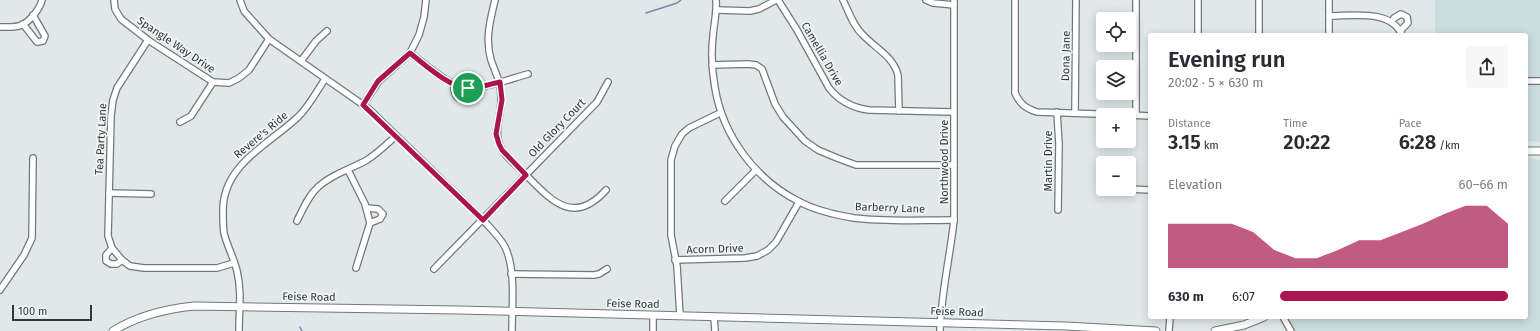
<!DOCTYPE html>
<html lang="en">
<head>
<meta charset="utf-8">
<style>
  :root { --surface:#fff; --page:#f7f7f7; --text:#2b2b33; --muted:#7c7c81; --accent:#a9164d }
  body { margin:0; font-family:"Fira Sans",sans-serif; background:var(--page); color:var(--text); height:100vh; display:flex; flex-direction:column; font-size:15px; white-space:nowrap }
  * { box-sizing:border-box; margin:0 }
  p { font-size:13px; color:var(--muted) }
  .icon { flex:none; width:22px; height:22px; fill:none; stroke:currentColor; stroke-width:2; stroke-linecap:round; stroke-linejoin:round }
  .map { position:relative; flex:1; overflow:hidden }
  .side { position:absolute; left:1148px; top:33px; width:380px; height:286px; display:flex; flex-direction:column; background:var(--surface); border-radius:4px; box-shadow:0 2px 10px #0003 }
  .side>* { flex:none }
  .buttons { position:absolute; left:1096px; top:12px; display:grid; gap:8px }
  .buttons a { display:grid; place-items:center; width:40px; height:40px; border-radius:4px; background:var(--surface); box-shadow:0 2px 10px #0003; font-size:20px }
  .scale { position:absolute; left:12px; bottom:10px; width:80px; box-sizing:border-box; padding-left:4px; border:2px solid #353738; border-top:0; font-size:11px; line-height:14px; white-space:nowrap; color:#353738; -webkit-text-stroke:3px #eff6f6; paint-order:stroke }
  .pin { position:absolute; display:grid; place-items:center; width:34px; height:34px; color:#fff; margin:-17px; border:2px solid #fff; border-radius:50%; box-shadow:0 1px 4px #0007 }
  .round { display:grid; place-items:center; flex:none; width:42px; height:42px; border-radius:4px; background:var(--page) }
  .overview { display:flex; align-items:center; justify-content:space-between; height:68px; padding:0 20px }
  h1 { font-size:22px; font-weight:600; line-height:30px }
  .stats { display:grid; grid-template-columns:repeat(3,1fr); gap:6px; height:68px; padding:4px 20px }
  .stats div { display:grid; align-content:center }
  .stats b { font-size:20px; font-weight:600 }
  .stats small { font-size:11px; font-weight:400 }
  .stats p { font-size:11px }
  .chart { height:112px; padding:8px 20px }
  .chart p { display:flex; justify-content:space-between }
  .chart svg { width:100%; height:72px; margin-top:4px; fill:var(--accent); opacity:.7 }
  ul { padding:0 20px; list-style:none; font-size:13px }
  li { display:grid; grid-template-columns:64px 48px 1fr; align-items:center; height:30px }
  li i { height:10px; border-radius:5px; background:var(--accent) }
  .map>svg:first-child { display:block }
  .built { fill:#cddddf }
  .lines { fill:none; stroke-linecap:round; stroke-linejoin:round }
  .stream { stroke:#7c88a8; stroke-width:1.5 }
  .minor-casing { stroke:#727879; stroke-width:8 }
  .major-casing { stroke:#727879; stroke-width:9 }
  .minor { stroke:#fff; stroke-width:5.5 }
  .major { stroke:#fff; stroke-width:7 }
  .route-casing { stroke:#fff; stroke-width:8 }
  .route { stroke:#a9164d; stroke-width:5 }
  .labels { text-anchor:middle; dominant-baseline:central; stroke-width:3.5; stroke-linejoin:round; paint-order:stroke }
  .street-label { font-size:11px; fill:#353738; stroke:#eff6f6 }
</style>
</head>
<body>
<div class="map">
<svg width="1540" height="331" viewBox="0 0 1540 331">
  <rect width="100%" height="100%" fill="#e1e8e9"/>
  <!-- built -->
  <g class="built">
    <polygon points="1435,0 1540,0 1540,142 1526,141 1526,35 1435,35"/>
    <polygon points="1526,157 1540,160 1540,331 1295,331 1288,317 1526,317"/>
  </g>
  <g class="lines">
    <!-- stream -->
    <g class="stream">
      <polyline points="646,13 677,3 681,0"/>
      <polyline points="300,327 302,331"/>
    </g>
    <defs>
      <g id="minor">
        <polyline points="114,0 115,9 121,19 148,40 213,82 229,83 239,78 249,70 269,39"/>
        <path d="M240,0l4,11 25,28 100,70 114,111c7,8 17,17 22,27 11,22 7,59 7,84"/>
        <path d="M495,0c-5,21 -10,39 -4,60 5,15 10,21 10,38 1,15 -7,30 -2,45 3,11 15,20 23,28 27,27 50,57 84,19"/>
        <path d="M716,0c1,12 -2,24 -3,36 -2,17 -1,35 2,52 8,48 40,91 83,113 16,9 38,14 56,17 32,4 67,2 100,2"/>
        <path d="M778,0l19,30 32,58c11,14 24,20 40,22l84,2"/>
        <path d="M843,0c6,12 10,26 20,35 12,13 30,21 35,40l1,36"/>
        <polyline points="926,0 933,3 954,5"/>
        <path d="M1015,0v93c5,11 10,15 22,19l90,3"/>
        <polyline points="1259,0 1259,35"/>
        <polyline points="717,10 750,11 759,9 776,0"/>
        <path d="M1329,16c24,0 62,-7 73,19"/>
        <polyline points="1392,21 1394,18 1401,14 1407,17 1408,23 1400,31"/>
        <polyline points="23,24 37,42 43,41 45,36 33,15"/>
        <path d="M0,27c7,0 15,1 22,-2 8,-4 18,-16 20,-25"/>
        <polyline points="1198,35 1198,0"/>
        <polyline points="1329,35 1329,0"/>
        <polyline points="148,40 117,88 113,100 111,116 108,236 112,248 122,260 130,266 144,268 217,268 234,263"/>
        <path d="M410,53c14,10 33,28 49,33 19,6 50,-7 69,-12"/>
        <polyline points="301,61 316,41 327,31"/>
        <polyline points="712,65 748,64 756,65 762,69 775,104 783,117 805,141 818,150 837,158 856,165 954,165"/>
        <polyline points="1526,81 1540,81"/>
        <path d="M454,84c0,7 1,17 10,13l4,-9"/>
        <polyline points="363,105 379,81 410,53 419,35 424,17 426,0"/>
        <polyline points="1057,112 1059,144 1058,210"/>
        <polyline points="1075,112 1076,0"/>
        <polyline points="1129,115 1150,116"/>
        <polyline points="1136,115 1136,0"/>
        <polyline points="180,122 191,116 213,82"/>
        <polyline points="348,170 365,204 370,223 356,268"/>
        <polyline points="1129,189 1150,190"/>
        <polyline points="109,193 151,194"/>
        <polyline points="725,201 756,170"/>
        <polyline points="367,208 378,209 383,214 380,219 370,223"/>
        <path d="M297,221c6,-12 11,-25 21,-34 14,-13 33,-18 49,-27 11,-7 20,-16 29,-24"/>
        <polyline points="112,248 106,255 106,261 111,264 117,264 122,260"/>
        <polyline points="675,260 745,258 757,256 768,250 776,242 799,202"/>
        <polyline points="434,269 597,102 608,82"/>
        <polyline points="511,274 594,275 599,274 607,269"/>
        <polyline points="0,290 24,255 32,238 33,158"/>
        <polyline points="680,316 677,266 671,235 671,160 675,146 682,134 689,128 720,113"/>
        <polyline points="714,317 715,331"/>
        <polyline points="1283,317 1291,331"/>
        <path d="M239,331c0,-22 3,-38 -2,-60 -3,-13 -10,-25 -13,-38 -1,-6 -1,-14 -1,-21 -1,-48 47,-68 76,-96 10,-10 18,-25 26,-37"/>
        <polyline points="653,331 653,315"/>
        <path d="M940,331c1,-37 10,-74 14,-111v-220"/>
        <polyline points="1169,331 1170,317"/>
      </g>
      <g id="major">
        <polyline points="1526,151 1540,151"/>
        <path d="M113,331c24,-15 52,-22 81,-25l265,4 607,16 90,5"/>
        <polyline points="1215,331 1244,325 1264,317"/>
      </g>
    </defs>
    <!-- minor casing -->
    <use href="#minor" class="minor-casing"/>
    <!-- major casing -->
    <use href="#major" class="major-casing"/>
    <!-- minor -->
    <use href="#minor" class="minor"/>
    <!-- major -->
    <use href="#major" class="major"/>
  </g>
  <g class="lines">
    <defs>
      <path id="route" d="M410,53c15,12 40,35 59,35 10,0 21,-4 31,-6l2,18 -6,34 3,10 3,6 24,25 -43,45 -120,-115 15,-24z"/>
    </defs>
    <!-- route casing -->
    <use href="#route" class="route-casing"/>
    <!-- route -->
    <use href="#route" class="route"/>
  </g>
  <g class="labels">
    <!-- street labels -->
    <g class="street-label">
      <text transform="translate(176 45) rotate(34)">Spangle Way Drive</text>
      <text transform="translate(822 54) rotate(60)">Camellia Drive</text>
      <text transform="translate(1066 56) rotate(-89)">Dona Jane</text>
      <text transform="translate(557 128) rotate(-46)">Old Glory Court</text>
      <text transform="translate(261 135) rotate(-40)">Revere's Ride</text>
      <text transform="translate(101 139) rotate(-87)">Tea Party Lane</text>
      <text transform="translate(1048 161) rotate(-90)">Martin Drive</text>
      <text transform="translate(944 162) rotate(-90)">Northwood Drive</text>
      <text transform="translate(890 208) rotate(2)">Barberry Lane</text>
      <text transform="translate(715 249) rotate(-2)">Acorn Drive</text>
      <text transform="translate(309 297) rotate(1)">Feise Road</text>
      <text transform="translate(633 304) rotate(1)">Feise Road</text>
      <text transform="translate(957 312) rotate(2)">Feise Road</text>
    </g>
  </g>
</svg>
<div class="buttons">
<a><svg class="icon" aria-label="locate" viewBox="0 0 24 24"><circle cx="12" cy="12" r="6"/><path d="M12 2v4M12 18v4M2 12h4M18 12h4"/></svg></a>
<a><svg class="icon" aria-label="layers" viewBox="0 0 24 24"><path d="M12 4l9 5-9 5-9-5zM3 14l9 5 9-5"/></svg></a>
<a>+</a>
<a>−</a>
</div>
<div class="scale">100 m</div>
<div class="pin" style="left:468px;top:88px;background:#1e9e55"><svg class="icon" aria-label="arrive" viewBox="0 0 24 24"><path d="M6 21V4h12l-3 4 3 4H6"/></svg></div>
<section class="side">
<div class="overview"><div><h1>Evening run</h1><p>20:02 · 5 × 630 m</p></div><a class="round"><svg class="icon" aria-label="share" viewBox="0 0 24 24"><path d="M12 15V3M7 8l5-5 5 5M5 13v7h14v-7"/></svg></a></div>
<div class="stats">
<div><p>Distance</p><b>3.15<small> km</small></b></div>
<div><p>Time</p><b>20:22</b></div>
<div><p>Pace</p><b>6:28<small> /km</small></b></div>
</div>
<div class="chart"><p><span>Elevation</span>60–66 m</p>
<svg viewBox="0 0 160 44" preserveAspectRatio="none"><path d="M0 44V17L10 17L20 17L30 17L40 22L50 33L60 38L70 38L80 33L90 27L100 27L110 22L120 17L130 11L140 6L150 6L160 17V44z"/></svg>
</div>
<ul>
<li><b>630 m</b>6:07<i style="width:100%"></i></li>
</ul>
</section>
</div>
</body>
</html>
